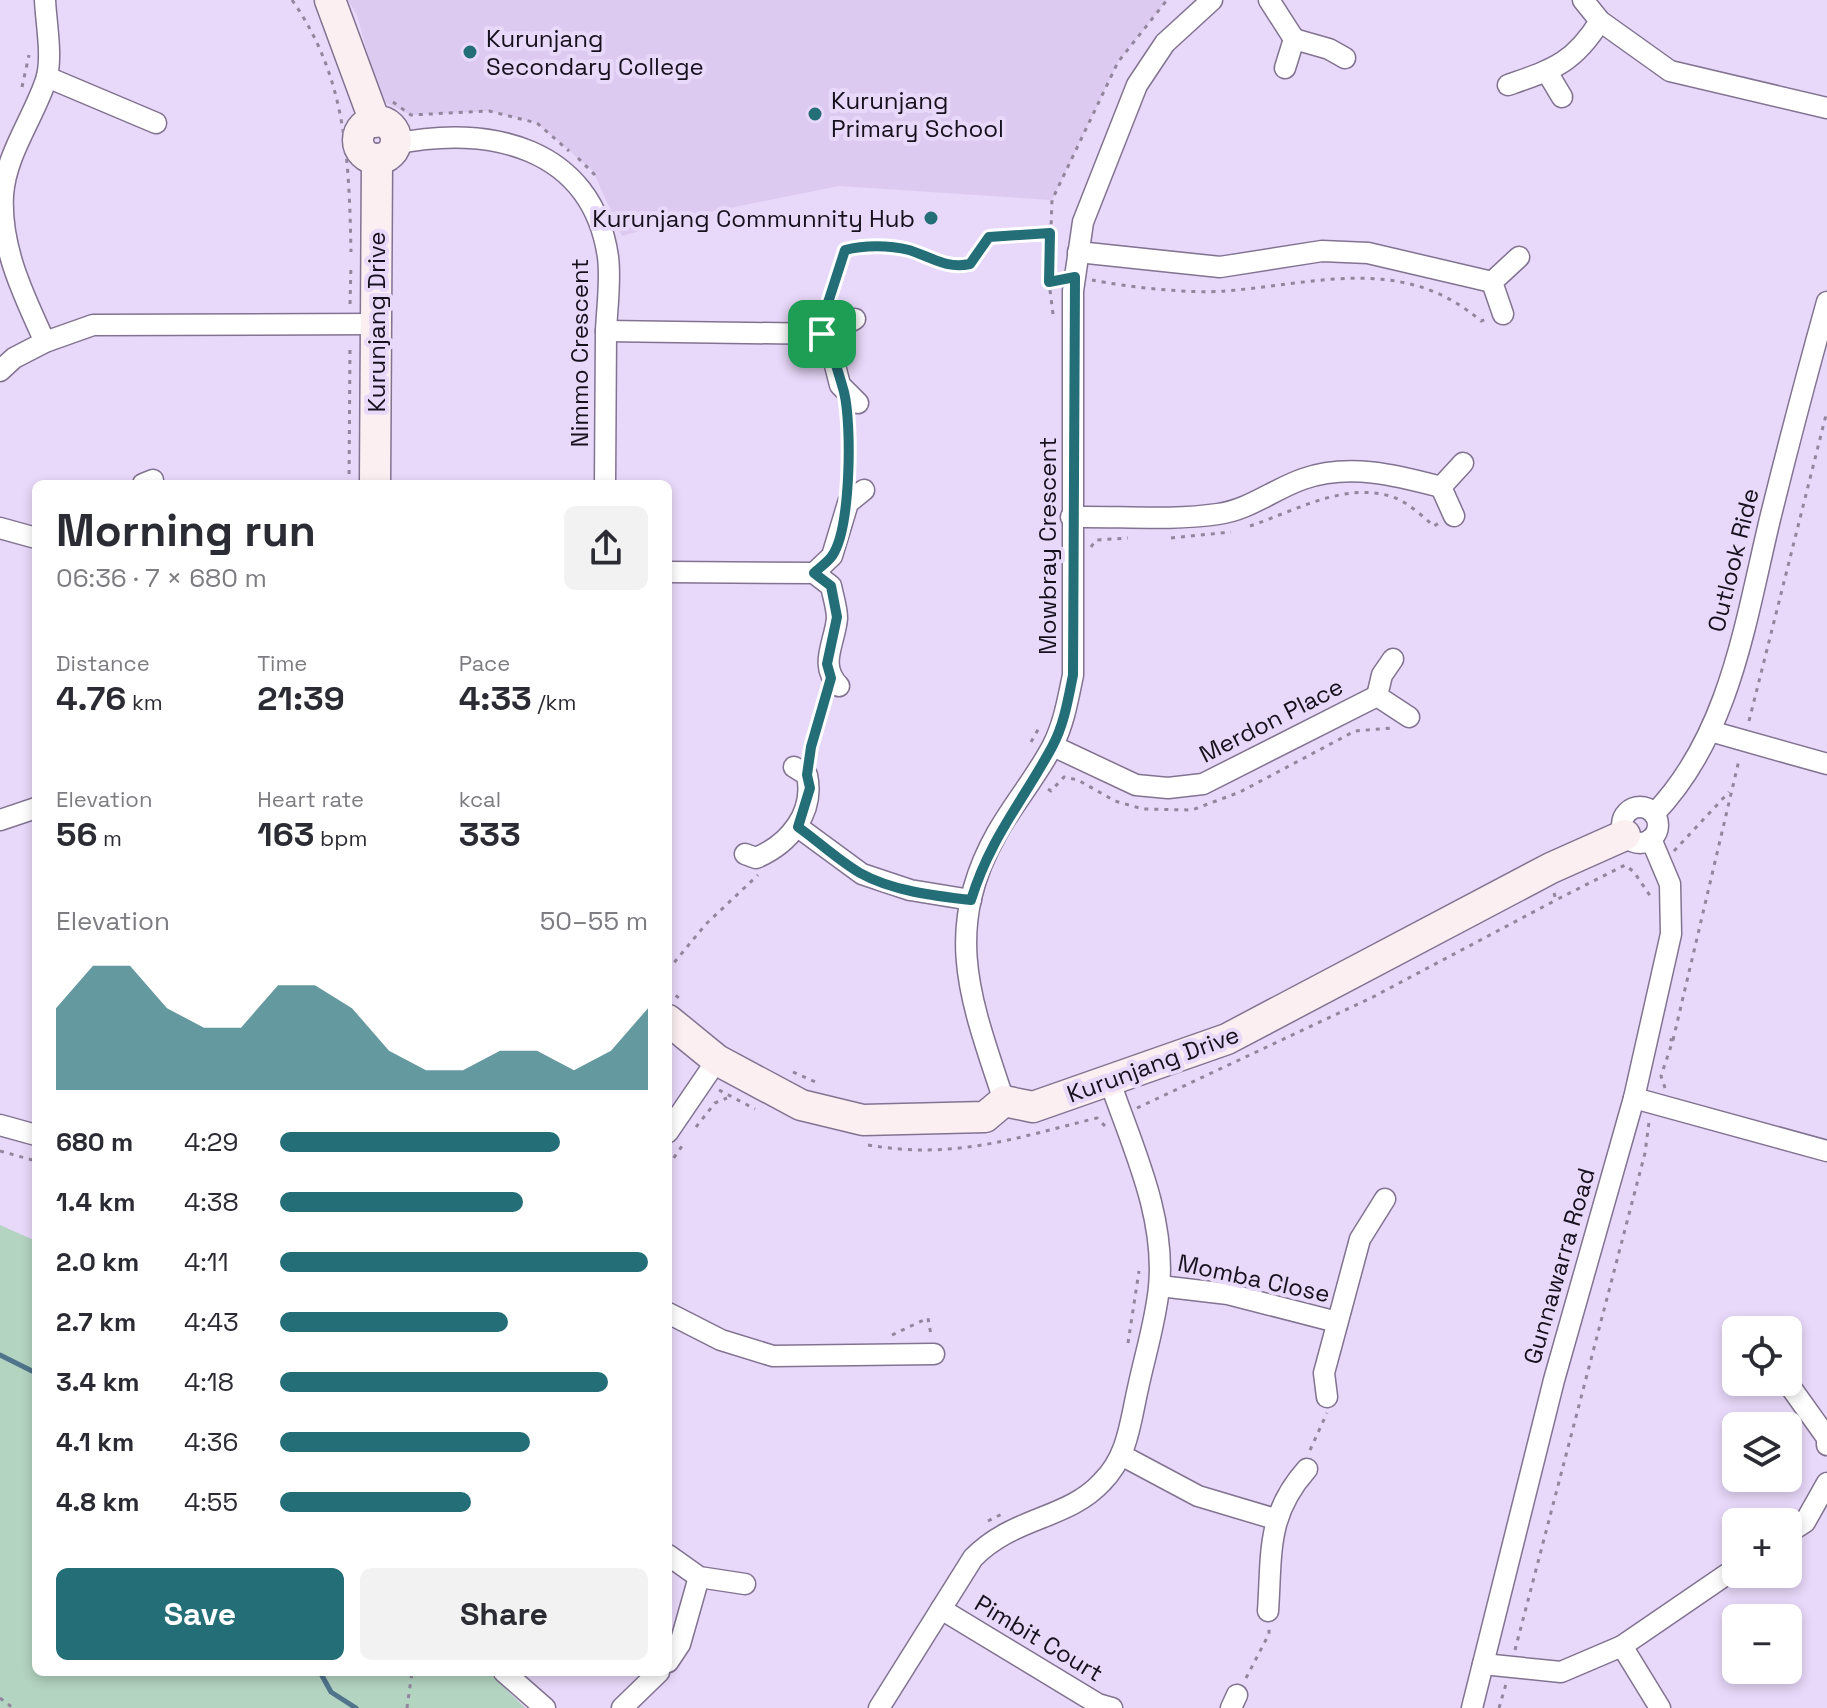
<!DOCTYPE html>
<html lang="en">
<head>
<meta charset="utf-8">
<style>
  :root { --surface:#fff; --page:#f2f2f3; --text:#2b2b33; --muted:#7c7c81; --accent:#246e78 }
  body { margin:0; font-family:"Space Grotesk",sans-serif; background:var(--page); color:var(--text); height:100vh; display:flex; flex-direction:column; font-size:30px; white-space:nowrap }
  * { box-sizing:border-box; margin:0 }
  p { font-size:26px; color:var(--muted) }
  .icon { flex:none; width:44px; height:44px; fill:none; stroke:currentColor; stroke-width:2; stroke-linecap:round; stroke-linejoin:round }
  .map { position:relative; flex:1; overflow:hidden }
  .sheet { position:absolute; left:32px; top:480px; width:640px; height:1196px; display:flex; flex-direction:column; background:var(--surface); border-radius:12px; box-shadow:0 4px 12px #0003 }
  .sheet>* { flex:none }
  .fabs { position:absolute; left:1722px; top:1316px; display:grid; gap:16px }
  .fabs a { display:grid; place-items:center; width:80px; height:80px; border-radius:12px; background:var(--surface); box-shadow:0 4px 12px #0003; font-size:40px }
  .pin { position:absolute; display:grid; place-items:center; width:68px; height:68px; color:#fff; margin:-34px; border-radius:16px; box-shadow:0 4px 12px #0006 }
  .round { display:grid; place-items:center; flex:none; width:84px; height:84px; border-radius:12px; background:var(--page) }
  .summary { display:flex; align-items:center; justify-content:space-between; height:136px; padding:0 24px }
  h1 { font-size:44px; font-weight:800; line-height:60px }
  .metrics { display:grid; grid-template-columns:repeat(3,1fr); gap:12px; height:136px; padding:8px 24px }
  .metrics div { display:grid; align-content:center }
  .metrics b { font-size:34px; font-weight:800 }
  .metrics small { font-size:22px; font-weight:400 }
  .metrics p { font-size:22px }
  .chart { height:224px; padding:16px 24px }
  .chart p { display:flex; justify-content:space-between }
  .chart svg { width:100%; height:144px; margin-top:8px; fill:var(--accent); opacity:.7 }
  .action { display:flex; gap:16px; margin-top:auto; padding:16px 24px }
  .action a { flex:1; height:92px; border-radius:12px; background:var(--accent); color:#fff; font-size:32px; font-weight:800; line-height:92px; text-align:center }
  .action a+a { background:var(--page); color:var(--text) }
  ul { padding:0 24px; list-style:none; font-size:26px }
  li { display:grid; grid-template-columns:128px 96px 1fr; align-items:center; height:60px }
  li i { height:20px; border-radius:10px; background:var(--accent) }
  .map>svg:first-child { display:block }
  .built { fill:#ddcaf1 }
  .green { fill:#b3d4c1 }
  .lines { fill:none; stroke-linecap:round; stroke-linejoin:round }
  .stream { stroke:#50748c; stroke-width:5 }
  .street-casing { stroke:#827391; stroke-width:23 }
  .secondary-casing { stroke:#827391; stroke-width:33 }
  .path { stroke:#92869e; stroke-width:3; stroke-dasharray:4 6; stroke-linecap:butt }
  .street { stroke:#fff; stroke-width:20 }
  .secondary { stroke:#fbeff2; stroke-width:30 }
  .route-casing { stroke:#fff; stroke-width:16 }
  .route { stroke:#246e78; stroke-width:10 }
  .poi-dot { fill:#246e78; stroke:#e8d8f9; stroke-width:3 }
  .labels { text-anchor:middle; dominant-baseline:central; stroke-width:8; stroke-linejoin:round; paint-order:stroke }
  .poi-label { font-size:24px; fill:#17111d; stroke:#e8d8f9; text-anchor:start }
  .street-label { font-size:24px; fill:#17111d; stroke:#e8d8f9 }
</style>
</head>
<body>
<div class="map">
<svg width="1827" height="1708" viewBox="0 0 1827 1708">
  <rect width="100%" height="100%" fill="#e8d8f9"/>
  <!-- built -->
  <polygon class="built" points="348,0 1167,0 1118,62 1052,200 839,186 700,214 622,236 593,171 537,123 489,111 411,115 380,100 357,15"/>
  <!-- green -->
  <polygon class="green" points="0,1225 36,1241 36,1672 489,1672 525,1708 0,1708"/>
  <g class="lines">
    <!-- stream -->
    <g class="stream">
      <polyline points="0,1355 36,1373"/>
      <polyline points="320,1672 331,1692 356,1708"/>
    </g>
    <defs>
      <g id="street">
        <polyline points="1269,0 1294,39"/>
        <polyline points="1583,0 1600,21 1670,71 1827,108"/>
        <polyline points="1285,68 1294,39 1329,49 1345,58"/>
        <polyline points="1547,72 1562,97"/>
        <polyline points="47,77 156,123"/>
        <path d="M1508,85c46,-16 66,-22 92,-64"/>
        <path d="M395,144c94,-20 197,3 213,113 3,24 -1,50 -2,74 0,51 -1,102 -1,153"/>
        <polyline points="1078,252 1220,267 1322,251 1368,253 1492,282"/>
        <polyline points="1503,314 1492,282 1519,257"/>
        <polyline points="606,331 827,334 840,385 858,403"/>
        <polyline points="827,334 855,319"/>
        <path d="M45,342c-21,-46 -45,-94 -42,-147 3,-41 30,-76 43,-115 7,-22 0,-57 -1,-80"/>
        <polyline points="0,371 14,358 45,342 93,325 377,324"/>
        <polyline points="143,484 153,480"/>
        <polyline points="1454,516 1441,487 1463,463"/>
        <path d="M1071,517c48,-1 100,4 147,-3 31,-4 56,-25 85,-35 46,-16 93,-4 138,8"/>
        <polyline points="0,528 36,538"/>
        <path d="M668,572l146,1 17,13c2,10 6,22 6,32 -2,25 -19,47 2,68"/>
        <polyline points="814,573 832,556 848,503 864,490"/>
        <polyline points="1393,659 1382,675 1377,696 1409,717"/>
        <polyline points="1710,731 1827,764"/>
        <polyline points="1053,746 1136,785 1168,788 1203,784 1377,696"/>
        <circle cx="1640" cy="825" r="18"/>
        <path d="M1654,814c76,-79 91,-191 116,-295 18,-73 37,-145 57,-217"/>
        <polyline points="0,820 36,808"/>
        <polyline points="798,827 862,874 910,890 971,900"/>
        <path d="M745,854l11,4c33,-14 59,-45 51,-83l-13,-8"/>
        <polyline points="1634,1098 1827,1151"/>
        <path d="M1004,1101c-32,-98 -63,-169 -7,-268 17,-30 40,-57 56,-88 11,-22 15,-46 20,-70v-384l10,-69 54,-137 28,-42 47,-43"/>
        <polyline points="0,1125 36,1135"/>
        <polyline points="668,1132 717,1060"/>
        <polyline points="1160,1286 1228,1294 1337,1322"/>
        <polyline points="668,1313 721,1340 773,1356 934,1354"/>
        <polyline points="1787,1382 1827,1438 1827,1445"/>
        <polyline points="1327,1397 1324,1373 1360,1239 1385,1199"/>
        <polyline points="1123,1456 1198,1496 1275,1519"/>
        <polyline points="1788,1533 1805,1522 1827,1483"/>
        <polyline points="668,1555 699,1577 745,1584"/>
        <polyline points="941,1609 1098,1704 1112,1708"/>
        <path d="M1268,1611c4,-58 -2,-96 39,-142"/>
        <polyline points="1622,1646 1660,1708"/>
        <polyline points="668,1662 680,1644 699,1577"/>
        <polyline points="1483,1664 1561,1672 1622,1646 1736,1568"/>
        <polyline points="504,1672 545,1708"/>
        <polyline points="622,1708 659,1672"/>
        <path d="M879,1708l94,-150c41,-42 94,-38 129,-76 26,-26 28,-59 36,-94 7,-33 18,-68 21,-101 7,-71 -27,-141 -49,-205"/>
        <polyline points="1231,1708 1237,1695"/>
        <polyline points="1472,1708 1554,1380 1634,1098 1671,934 1670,884 1651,839"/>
      </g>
      <g id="secondary">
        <polyline points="330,0 375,122"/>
        <circle cx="377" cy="140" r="19"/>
        <polyline points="375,484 377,159"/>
        <polyline points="668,1020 717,1060 801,1105 863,1120 985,1117 1004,1101 1033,1107 1227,1039 1551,868 1625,835"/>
      </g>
    </defs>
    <!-- street casing -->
    <use href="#street" class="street-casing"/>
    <!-- secondary casing -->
    <use href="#secondary" class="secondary-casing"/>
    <!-- path -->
    <g class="path">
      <path d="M292,0c55,78 57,161 59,252"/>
      <polyline points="22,87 29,55"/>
      <polyline points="393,102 411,115 489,111 537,123 569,151"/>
      <polyline points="578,158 595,175"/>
      <path d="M1092,280c35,7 98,14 133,11 92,-7 178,-37 256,30l6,-2"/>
      <polyline points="350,304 351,264"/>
      <polyline points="1053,314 1049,282 1052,200 1118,62 1167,0"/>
      <path d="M824,315l21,-65c19,-5 44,-5 64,0 21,7 37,19 61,14l19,-27 61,-4"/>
      <polyline points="847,417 850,447 847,481"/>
      <polyline points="349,484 350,344"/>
      <path d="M1250,526c45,-15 95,-45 143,-29 16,6 29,19 41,29l5,-3"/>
      <polyline points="1171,538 1231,532"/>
      <polyline points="1091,547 1096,540 1128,538"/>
      <polyline points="1749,721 1827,411"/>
      <polyline points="1031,742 1039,728"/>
      <polyline points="811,755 825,697"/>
      <polyline points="1048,789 1051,791 1064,777 1078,780 1115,801 1143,809 1192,810 1240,792 1355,731 1392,728"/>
      <polyline points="1674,851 1729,792"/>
      <polyline points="1554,893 1556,900 1625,865 1634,872 1651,897"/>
      <polyline points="668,970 706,924 758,875"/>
      <polyline points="668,989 680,999"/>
      <polyline points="1673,1040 1739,760"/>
      <polyline points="793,1072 820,1084"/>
      <polyline points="1665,1088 1661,1076 1673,1040 1667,1039"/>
      <polyline points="719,1090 755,1109"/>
      <polyline points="1137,1108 1371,998 1556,900"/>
      <polyline points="696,1127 715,1103 727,1098"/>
      <path d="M868,1145c87,15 147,-7 229,-27l8,8"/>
      <polyline points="0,1151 36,1161"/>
      <polyline points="668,1166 682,1146"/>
      <polyline points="892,1335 928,1318 931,1335"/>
      <polyline points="1128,1343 1139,1271"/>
      <polyline points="1310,1450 1327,1413"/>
      <polyline points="988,1521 1002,1514"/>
      <polyline points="1515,1650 1645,1153 1649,1122"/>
      <polyline points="1246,1678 1269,1634 1269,1627"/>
      <polyline points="0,1698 13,1708"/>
      <polyline points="407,1708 412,1672"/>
      <polyline points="1499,1708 1506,1684"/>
    </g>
    <!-- street -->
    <use href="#street" class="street"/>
    <!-- secondary -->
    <use href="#secondary" class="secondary"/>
  </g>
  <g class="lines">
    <defs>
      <path id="route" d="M1050,233l-1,49 26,-5 -2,398c-5,25 -9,50 -21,72 -29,54 -62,91 -81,153 -36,-4 -79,-9 -111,-27 -22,-13 -41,-31 -62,-46l12,-39 -3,-13 4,-28 20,-69 -4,-14 10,-47 -6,-31 -17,-13c5,-5 14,-11 18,-17 19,-27 20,-132 12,-164 -5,-18 -12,-39 -17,-58h-5l2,-19 21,-65c19,-5 44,-5 64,0 22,7 37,19 61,14l19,-27z"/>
    </defs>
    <!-- route casing -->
    <use href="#route" class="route-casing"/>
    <!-- route -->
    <use href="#route" class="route"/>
  </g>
  <!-- markers -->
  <g class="poi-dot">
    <circle cx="470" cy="52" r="8"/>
    <circle cx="815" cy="114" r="8"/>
    <circle cx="931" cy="218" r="8"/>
  </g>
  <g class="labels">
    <!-- poi labels -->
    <g class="poi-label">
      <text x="486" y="38">Kurunjang<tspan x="486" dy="28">Secondary College</tspan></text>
      <text x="831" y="100">Kurunjang<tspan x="831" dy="28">Primary School</tspan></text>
      <text x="915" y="218" text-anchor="end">Kurunjang Communnity Hub</text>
    </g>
    <!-- street labels -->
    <g class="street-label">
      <text transform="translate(376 322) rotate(-90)">Kurunjang Drive</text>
      <text transform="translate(579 353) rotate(-90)">Nimmo Crescent</text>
      <text transform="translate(1047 546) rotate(-90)">Mowbray Crescent</text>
      <text transform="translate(1733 560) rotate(-76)">Outlook Ride</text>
      <text transform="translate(1271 720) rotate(-27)">Merdon Place</text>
      <text transform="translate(1153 1064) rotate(-20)">Kurunjang Drive</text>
      <text transform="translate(1559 1266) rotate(-74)">Gunnawarra Road</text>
      <text transform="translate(1254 1278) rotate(12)">Momba Close</text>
      <text transform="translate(1039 1638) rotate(31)">Pimbit Court</text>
    </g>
  </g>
</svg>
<div class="fabs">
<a><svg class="icon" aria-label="locate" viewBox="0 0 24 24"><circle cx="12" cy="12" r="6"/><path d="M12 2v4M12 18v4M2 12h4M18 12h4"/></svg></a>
<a><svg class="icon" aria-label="layers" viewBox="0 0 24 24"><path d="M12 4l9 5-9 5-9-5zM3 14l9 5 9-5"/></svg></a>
<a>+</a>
<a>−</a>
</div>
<div class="pin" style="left:822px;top:334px;background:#1e9e55"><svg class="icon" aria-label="arrive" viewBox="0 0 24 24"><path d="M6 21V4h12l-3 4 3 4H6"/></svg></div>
<section class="sheet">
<div class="summary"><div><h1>Morning run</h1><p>06:36 · 7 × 680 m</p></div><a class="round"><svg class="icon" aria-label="share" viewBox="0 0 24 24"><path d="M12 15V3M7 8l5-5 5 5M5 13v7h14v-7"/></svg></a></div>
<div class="metrics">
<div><p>Distance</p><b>4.76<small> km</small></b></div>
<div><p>Time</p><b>21:39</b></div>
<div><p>Pace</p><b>4:33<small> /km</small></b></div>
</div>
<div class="metrics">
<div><p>Elevation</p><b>56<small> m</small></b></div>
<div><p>Heart rate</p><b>163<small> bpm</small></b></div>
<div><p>kcal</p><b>333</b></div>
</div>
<div class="chart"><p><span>Elevation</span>50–55 m</p>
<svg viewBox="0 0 160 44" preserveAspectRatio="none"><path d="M0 44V19L10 6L20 6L30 19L40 25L50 25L60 12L70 12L80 19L90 32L100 38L110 38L120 32L130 32L140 38L150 32L160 19V44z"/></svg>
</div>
<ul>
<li><b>680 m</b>4:29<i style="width:76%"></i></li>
<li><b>1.4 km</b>4:38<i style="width:66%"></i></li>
<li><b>2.0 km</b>4:11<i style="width:100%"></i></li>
<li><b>2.7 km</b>4:43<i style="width:62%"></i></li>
<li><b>3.4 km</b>4:18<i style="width:89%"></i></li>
<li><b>4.1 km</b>4:36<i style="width:68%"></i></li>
<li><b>4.8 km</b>4:55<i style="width:52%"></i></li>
</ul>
<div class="action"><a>Save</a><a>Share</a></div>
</section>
</div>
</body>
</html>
